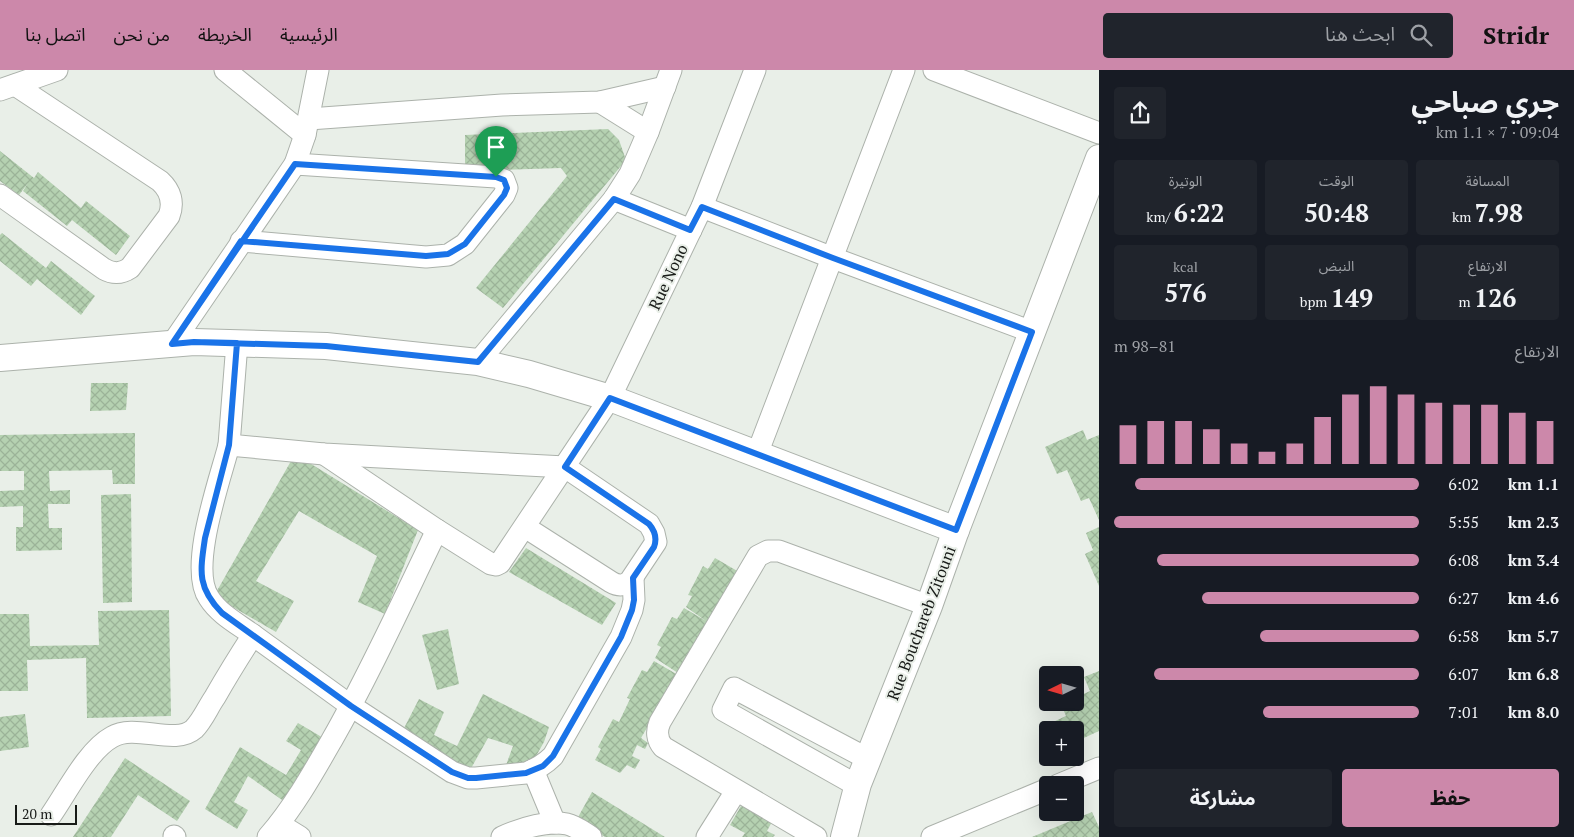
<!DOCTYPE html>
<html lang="ar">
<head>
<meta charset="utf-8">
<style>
  :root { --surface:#171b24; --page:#20242c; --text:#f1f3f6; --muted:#9ea1a6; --accent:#c8a }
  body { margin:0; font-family:"PT Serif","Noto Sans Arabic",serif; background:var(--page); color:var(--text); direction:rtl; height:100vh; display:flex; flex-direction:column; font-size:19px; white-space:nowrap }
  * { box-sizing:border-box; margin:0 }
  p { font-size:16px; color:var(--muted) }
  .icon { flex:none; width:28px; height:28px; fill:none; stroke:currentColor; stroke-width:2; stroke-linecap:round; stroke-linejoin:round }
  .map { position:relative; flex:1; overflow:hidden; direction:ltr }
  .drawer { display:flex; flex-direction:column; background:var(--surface); width:475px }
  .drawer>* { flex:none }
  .needle { width:32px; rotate:265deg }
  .buttons { position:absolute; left:1039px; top:596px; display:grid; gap:10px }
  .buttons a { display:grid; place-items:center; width:45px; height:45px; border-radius:5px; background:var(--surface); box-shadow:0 5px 20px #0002; font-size:25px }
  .scale { position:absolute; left:15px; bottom:12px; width:62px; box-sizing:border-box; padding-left:5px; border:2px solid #181b18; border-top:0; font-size:14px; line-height:18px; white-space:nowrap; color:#181b18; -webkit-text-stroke:4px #e9efe8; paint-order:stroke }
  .pin { position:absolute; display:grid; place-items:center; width:42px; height:42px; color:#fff; margin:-51px -21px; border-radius:50% 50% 50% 0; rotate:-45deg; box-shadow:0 0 5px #0007 }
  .pin .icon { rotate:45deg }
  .round { display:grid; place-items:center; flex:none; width:52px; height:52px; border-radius:5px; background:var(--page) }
  .headline { display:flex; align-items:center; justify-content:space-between; height:85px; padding:0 15px }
  h1 { font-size:28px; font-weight:700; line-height:38px }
  .figures { display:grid; grid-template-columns:repeat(3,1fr); gap:8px; height:85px; padding:5px 15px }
  .figures div { display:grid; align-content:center; border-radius:5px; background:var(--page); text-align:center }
  .figures b { font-size:25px; font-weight:700 }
  .figures small { font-size:14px; font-weight:400 }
  .figures p { font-size:14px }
  .chart { height:140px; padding:10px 15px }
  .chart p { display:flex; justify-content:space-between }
  .chart svg { width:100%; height:90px; margin-top:5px; stroke:var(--accent); stroke-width:6 }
  .action { display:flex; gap:10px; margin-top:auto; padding:10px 15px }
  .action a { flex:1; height:58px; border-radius:5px; background:var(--accent); color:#111; font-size:20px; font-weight:700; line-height:58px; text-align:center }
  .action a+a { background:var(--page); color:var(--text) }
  ul { padding:0 15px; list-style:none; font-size:16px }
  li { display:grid; grid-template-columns:80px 60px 1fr; align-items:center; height:38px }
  li i { height:12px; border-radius:6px; background:var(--accent) }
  header { display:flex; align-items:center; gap:30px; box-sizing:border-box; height:70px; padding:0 25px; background:var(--accent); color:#111 }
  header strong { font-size:24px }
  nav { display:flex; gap:28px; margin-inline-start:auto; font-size:18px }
  .search { width:350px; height:45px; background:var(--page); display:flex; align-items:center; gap:12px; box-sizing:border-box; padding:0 18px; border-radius:5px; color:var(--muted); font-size:19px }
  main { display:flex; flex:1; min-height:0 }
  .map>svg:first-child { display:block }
  .building { fill:url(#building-cross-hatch) }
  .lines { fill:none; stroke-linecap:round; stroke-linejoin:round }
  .minor-casing { stroke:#acb2ab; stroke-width:23 }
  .tertiary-casing { stroke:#acb2ab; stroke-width:28 }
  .minor { stroke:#fff; stroke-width:21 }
  .tertiary { stroke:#fff; stroke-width:26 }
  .route-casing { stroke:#fff; stroke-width:10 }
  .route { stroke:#1a73e8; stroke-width:6 }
  .labels { text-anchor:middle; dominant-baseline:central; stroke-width:4; stroke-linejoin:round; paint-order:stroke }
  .street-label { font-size:16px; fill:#181b18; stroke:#e9efe8 }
</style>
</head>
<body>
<header>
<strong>Stridr</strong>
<div class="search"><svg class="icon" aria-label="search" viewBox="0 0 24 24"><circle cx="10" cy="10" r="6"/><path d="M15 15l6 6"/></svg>ابحث هنا</div>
<nav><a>الرئيسية</a><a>الخريطة</a><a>من نحن</a><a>اتصل بنا</a></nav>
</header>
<main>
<section class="drawer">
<div class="headline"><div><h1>جري صباحي</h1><p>09:04 · 7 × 1.1 km</p></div><a class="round"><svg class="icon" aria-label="share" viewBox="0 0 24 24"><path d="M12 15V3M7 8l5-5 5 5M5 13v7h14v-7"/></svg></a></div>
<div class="figures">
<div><p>المسافة</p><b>7.98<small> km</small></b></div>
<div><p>الوقت</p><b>50:48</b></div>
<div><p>الوتيرة</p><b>6:22<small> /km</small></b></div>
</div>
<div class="figures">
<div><p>الارتفاع</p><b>126<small> m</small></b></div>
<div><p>النبض</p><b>149<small> bpm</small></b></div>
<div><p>kcal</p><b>576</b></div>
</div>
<div class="chart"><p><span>الارتفاع</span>81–98 m</p>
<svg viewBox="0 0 160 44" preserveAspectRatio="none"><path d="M5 44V25M15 44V23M25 44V23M35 44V27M45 44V34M55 44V38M65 44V34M75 44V21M85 44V10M95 44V6M105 44V10M115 44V14M125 44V15M135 44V15M145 44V19M155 44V23"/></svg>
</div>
<ul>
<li><b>1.1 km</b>6:02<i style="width:93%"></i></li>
<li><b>2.3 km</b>5:55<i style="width:100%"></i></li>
<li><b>3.4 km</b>6:08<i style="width:86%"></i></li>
<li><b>4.6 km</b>6:27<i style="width:71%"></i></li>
<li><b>5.7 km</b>6:58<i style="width:52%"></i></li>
<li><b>6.8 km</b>6:07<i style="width:87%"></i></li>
<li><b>8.0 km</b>7:01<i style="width:51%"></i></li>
</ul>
<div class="action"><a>حفظ</a><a>مشاركة</a></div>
</section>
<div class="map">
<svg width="1099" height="767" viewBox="0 0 1099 767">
  <defs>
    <pattern id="building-cross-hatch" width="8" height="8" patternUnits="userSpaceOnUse" patternTransform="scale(1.25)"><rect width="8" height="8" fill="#b5d1b1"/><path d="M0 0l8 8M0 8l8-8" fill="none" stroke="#9bb398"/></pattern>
  </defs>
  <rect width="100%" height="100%" fill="#e9efe8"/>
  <!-- building -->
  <g class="building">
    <polygon points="608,59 619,70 626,90 503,238 476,218 567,106 561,98 465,101 465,65"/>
    <polygon points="0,81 34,108 38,102 81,138 86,131 130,166 116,185 72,150 67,156 23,121 28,113 19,125 0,111"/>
    <polygon points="2,163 46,198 51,191 95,226 81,245 37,209 31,216 0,191 0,165"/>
    <polygon points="91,313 128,313 126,340 90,341"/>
    <polygon points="1083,360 1087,370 1099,365 1099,450 1089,428 1081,431 1067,400 1057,404 1045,377"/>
    <polygon points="135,363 135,414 113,414 112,400 49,401 50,421 70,420 70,434 48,434 49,458 62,458 62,480 16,481 16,457 23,457 23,436 0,437 0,421 24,420 24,401 0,401 0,365"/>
    <polygon points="295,384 418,460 385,544 358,532 377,486 299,441 256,511 294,531 276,562 214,526"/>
    <polygon points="131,424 132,532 103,533 101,425"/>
    <polygon points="1099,457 1099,516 1085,484 1093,480 1086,463"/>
    <polygon points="526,478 616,533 602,555 509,502"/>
    <polygon points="715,488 739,502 678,603 655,588 661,577 657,575 672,547 677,549 684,538 706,551 686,537 692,526 688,525 703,496 708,499"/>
    <polygon points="169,540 171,646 87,648 86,588 27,590 28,621 0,621 0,544 29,544 30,576 99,575 98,541"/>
    <polygon points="448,559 459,614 437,620 422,565"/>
    <polygon points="654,591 678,605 641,668 648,673 645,679 637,675 632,686 640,690 635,699 627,695 620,703 595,690 601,679 598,677 613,649 619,652 630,629 627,628 642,600 647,602"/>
    <polygon points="1099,601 1099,661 1075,672 1075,660 1057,660 1053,652 1066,646 1061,634 1065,632 1075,632 1075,628 1090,621 1084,607"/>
    <polygon points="483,624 549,657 544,672 527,702 505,698 513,676 488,668 469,702 402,662 419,629 444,642 434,665 457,676"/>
    <polygon points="25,644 29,677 0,681 0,647"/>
    <polygon points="298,653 325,669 285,732 248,706 234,732 248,740 237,759 205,739 240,677 286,705 301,680 286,671"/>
    <polygon points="125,688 190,731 177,751 138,725 111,767 73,767"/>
    <polygon points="592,722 665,767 605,767 577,749"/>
    <polygon points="741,736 773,750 767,761 775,765 773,767 742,767 745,763 730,755"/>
    <polygon points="1092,742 1099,757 1099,767 1032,767"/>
  </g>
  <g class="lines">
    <defs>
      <g id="minor">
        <polyline points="225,0 305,65"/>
        <polyline points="934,0 1099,63"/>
        <polyline points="0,20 57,0"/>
        <polyline points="600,32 648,62"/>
        <polyline points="309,49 502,35 600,32 665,17"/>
        <path d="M0,125l104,74c9,5 17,5 26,-1l39,-52c5,-13 2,-25 -9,-35l-145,-96"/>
        <polyline points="614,129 691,160"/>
        <polyline points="702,137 833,188 1032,262"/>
        <polyline points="241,171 426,187 448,185 465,174 504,125 507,118 504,110 496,107 295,94"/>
        <path d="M237,273l-8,102 95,9 241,13 84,57 5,9 2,9 -26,39c-6,5 -12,5 -19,1l-86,-55"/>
        <polyline points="172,274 295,94 305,65 318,0"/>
        <polyline points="478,292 614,129 630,104 648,62 671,0"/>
        <path d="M229,375c-9,35 -41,123 -20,153 10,16 29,26 44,37"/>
        <polyline points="324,384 437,460 491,494 496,495 500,493 610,328 702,137 755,0"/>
        <polyline points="757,384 904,0"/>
        <polyline points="533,700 555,753"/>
        <polyline points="1058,715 1099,698"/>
        <polyline points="858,716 723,640 734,618 868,689"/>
        <path d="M51,745c16,-23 37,-65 61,-78 23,-14 63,9 82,-8 9,-9 14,-22 21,-32 12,-21 25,-42 38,-62l98,71 101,66 16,6h8l50,-5c11,-4 19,-9 27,-17l68,-119 11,-27 2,-10 -1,-22"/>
        <polyline points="279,754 300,767"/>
        <polyline points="174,766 175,767"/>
        <path d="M268,767c26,-30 45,-64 65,-99 38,-67 70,-138 104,-208"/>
        <path d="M502,767c18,-8 45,-17 65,-13 9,2 16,8 24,13"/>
        <polyline points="707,767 736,721"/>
        <path d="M816,767l-153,-90c-6,-7 -7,-16 -3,-25l98,-166 10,-5h11l150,55"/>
        <polyline points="932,767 1048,719"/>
      </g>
      <g id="tertiary">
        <polyline points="0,288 194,272 326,276 478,292 529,304 610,328 956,460"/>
        <polyline points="844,767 858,714 929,536 956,460 1099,88"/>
      </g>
    </defs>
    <!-- minor casing -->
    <use href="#minor" class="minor-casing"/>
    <!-- tertiary casing -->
    <use href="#tertiary" class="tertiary-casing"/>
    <!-- minor -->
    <use href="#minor" class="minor"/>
    <!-- tertiary -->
    <use href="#tertiary" class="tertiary"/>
  </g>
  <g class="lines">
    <defs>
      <path id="route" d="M496,107l-201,-13 -123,180 22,-2 43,1 -8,102 -24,93c-5,34 -8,49 17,75l129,93 101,66 16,6h8l50,-5 17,-7 10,-10 68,-119 11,-27 2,-10 -1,-22 21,-31c3,-8 1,-16 -5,-23l-84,-57 45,-69 346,132 76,-198 -199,-74 -131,-51 -12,23 -76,-31 -136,163 -152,-16 -132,-4 -22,2 69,-103 185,15 22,-2 17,-10 39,-49 3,-7 -3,-8 -8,-3"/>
    </defs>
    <!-- route casing -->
    <use href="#route" class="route-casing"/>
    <!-- route -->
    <use href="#route" class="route"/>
  </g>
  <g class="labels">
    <!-- street labels -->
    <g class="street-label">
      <text transform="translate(668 207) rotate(-65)">Rue Nono</text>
      <text transform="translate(921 553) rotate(-69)">Rue Bouchareb Zitouni</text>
    </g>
  </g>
</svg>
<div class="buttons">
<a><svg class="needle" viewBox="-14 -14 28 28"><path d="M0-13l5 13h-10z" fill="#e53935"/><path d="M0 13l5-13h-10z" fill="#9ea1a6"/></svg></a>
<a>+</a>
<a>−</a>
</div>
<div class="scale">20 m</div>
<div class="pin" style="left:496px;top:107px;background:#1e9e55"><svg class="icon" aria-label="arrive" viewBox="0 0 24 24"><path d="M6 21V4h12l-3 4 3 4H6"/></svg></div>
</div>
</main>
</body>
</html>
